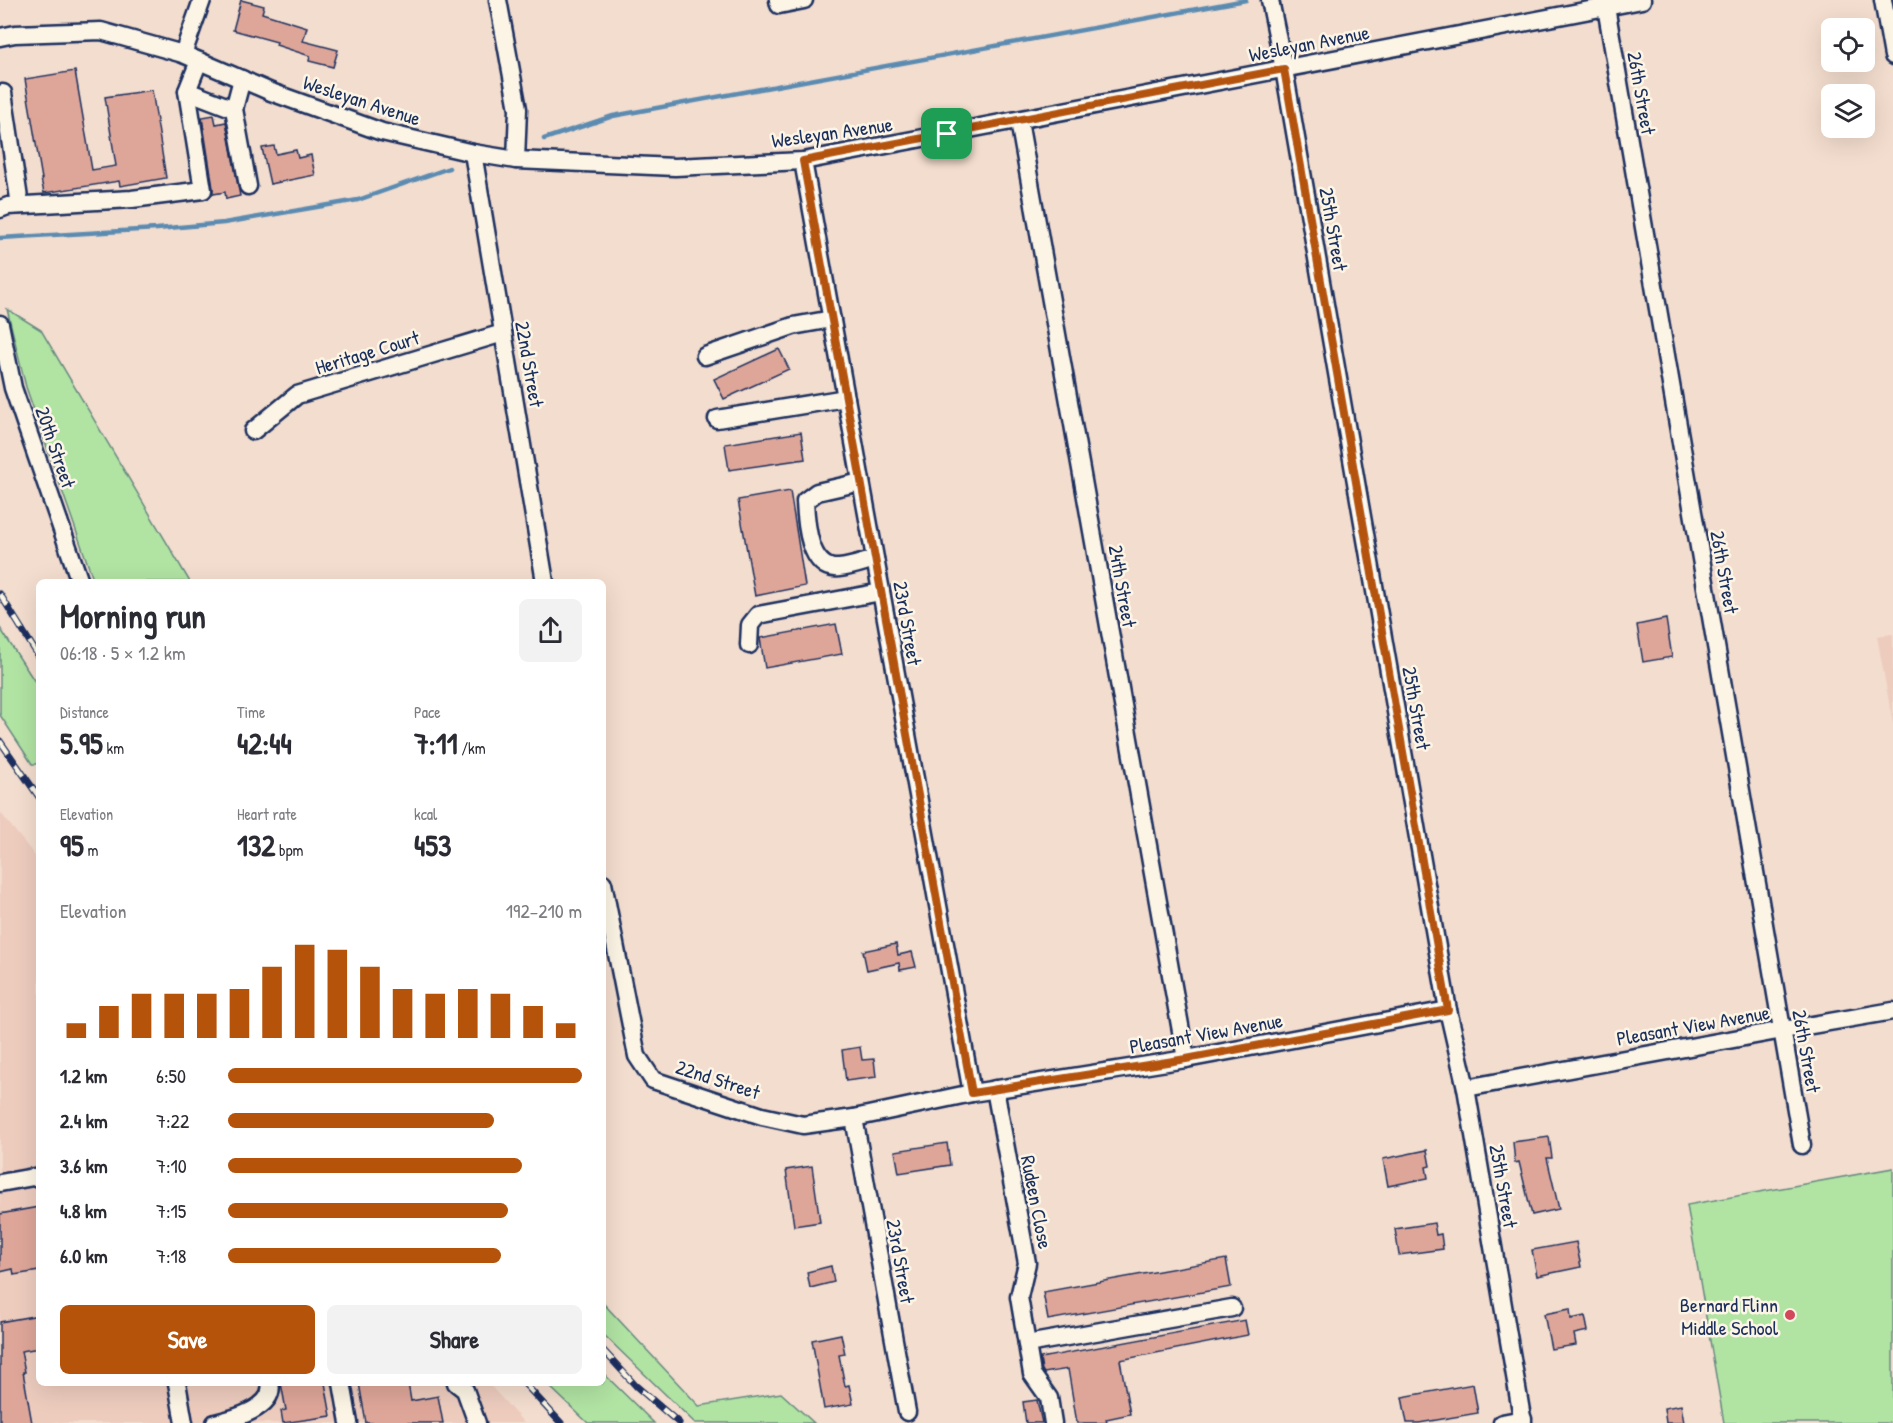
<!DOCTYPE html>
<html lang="en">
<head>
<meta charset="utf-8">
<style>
  :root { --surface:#fff; --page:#f2f2f3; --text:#2b2b33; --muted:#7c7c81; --accent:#b45309 }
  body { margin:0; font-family:"Patrick Hand",sans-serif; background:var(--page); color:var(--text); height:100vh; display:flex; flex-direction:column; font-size:22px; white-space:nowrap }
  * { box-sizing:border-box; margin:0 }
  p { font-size:20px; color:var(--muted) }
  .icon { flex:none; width:33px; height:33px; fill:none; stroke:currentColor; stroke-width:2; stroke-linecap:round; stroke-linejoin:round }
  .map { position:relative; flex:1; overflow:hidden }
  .drawer { position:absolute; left:36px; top:579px; width:570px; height:807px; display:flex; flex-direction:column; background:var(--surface); border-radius:9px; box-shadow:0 6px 24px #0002 }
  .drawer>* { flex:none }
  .fabs { position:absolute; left:1821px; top:18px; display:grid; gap:12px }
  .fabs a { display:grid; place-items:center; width:54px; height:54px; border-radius:9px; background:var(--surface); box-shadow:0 6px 24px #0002; font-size:30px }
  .pin { position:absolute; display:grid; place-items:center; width:51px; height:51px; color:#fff; margin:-26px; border-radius:12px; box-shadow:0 3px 9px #0006 }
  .round { display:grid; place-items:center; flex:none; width:63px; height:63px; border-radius:9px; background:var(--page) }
  .headline { display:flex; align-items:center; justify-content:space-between; height:102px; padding:0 24px }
  h1 { font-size:33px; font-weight:700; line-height:45px }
  .stats { display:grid; grid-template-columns:repeat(3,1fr); gap:9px; height:102px; padding:6px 24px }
  .stats div { display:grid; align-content:center }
  .stats b { font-size:30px; font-weight:700 }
  .stats small { font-size:16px; font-weight:400 }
  .stats p { font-size:16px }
  .chart { height:168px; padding:12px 24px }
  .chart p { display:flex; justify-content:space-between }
  .chart svg { width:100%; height:108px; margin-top:6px; stroke:var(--accent); stroke-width:6 }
  .cta { display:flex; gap:12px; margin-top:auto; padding:12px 24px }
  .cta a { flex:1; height:69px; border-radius:9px; background:var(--accent); color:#fff; font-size:24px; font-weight:700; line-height:69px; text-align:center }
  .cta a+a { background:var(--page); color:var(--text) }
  ul { padding:0 24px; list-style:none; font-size:20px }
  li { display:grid; grid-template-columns:96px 72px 1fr; align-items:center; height:45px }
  li i { height:15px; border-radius:8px; background:var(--accent) }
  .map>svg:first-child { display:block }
  .built { fill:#edccbe }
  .green { fill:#b1e3a3; stroke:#668980; stroke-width:1.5 }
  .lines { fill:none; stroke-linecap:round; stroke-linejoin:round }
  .stream { stroke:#5c8bb1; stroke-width:4.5 }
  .building { fill:#dea699; stroke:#1b2f5e; stroke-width:1.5 }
  .minor-casing { stroke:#1b2f5e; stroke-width:21 }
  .minor { stroke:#fcf5e5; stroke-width:16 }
  .rail-casing { stroke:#1b2f5e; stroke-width:7 }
  .rail { stroke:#fcf5e5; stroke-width:4.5; stroke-dasharray:14; stroke-linecap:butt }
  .route-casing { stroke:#fff; stroke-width:12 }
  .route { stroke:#b45309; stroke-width:8 }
  .poi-dot { fill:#d1495b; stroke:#fcf5e5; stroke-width:2 }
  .labels { text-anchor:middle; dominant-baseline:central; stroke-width:5; stroke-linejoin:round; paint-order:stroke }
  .street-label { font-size:20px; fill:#1b2f5e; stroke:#fcf5e5 }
  .poi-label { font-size:20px; fill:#1b2f5e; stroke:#fcf5e5; text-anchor:end }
</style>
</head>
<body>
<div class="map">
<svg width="1893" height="1423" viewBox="0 0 1893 1423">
  <rect width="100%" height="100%" fill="#f3ddce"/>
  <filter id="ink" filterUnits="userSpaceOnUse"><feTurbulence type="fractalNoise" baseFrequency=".0167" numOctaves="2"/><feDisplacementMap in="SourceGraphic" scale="12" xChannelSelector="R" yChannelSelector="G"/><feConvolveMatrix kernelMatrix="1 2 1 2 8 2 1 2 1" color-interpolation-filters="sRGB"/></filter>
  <g filter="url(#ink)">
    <!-- built -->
    <g class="built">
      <polygon points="1893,634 1893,724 1877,636"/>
      <polygon points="0,812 39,861 39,1383 488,1383 524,1423 0,1423"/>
    </g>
    <!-- green -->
    <g class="green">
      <polygon points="7,309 41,330 190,582 94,582 26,387"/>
      <polygon points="0,628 39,688 39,764 32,764 0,715"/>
      <polygon points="1893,1168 1893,1423 1724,1423 1687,1205"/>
      <polygon points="603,1303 699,1406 781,1393 814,1423 695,1423 603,1334"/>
      <polygon points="603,1373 654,1423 588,1423 546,1383 603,1383"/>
    </g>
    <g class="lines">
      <!-- stream -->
      <g class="stream">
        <polyline points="544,139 613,116 1246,0"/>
        <polyline points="0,238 157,229 224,223 358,200 449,168"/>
      </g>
    </g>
    <!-- building -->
    <g class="building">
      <polygon points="241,0 264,6 262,13 307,27 303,41 338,50 333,67 309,61 310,56 276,45 277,42 233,30"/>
      <polygon points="75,71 92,170 116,166 105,97 152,90 166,178 120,186 119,181 44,193 41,179 42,179 25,79"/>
      <polygon points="214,115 216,124 226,122 240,196 226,199 225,192 213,194 213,188 202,117"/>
      <polygon points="274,146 276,154 296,150 298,158 311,155 315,175 270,184 262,148"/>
      <polygon points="779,349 789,369 724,399 714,379"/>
      <polygon points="801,432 805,459 729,470 725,444"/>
      <polygon points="790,491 805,586 755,596 738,500"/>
      <polygon points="1666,619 1672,657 1643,662 1637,625"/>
      <polygon points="836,624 842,654 765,668 760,638"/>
      <polygon points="896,944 898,955 912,952 916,967 900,970 899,963 867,970 863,951"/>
      <polygon points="860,1047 862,1060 874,1059 876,1077 846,1081 842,1050"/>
      <polygon points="1549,1137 1552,1158 1547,1158 1559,1209 1532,1215 1519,1162 1515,1163 1513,1142"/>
      <polygon points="947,1143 950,1165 899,1173 895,1151"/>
      <polygon points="1427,1150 1430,1166 1426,1167 1428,1178 1388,1186 1383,1159"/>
      <polygon points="812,1166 820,1222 794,1226 786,1170"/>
      <polygon points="39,1207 39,1271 14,1275 13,1269 0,1272 0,1214"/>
      <polygon points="1434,1223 1436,1235 1441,1234 1443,1249 1399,1255 1395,1229"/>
      <polygon points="1576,1242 1581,1267 1537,1276 1532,1250"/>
      <polygon points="1226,1259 1231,1287 1048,1320 1043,1292"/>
      <polygon points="831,1266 834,1282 810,1288 807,1272"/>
      <polygon points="1570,1309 1571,1319 1585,1316 1588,1331 1574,1334 1576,1345 1551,1349 1544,1314"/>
      <polygon points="39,1315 39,1348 21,1351 25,1372 23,1372 32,1423 0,1423 0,1322"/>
      <polygon points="1245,1320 1248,1335 1120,1360 1130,1414 1106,1419 1107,1423 1077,1423 1068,1369 1044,1373 1042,1370 1040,1358"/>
      <polygon points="841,1334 845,1354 839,1355 845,1386 849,1385 853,1404 824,1409 812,1340"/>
      <polygon points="281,1383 325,1383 331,1416 283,1423 281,1411 286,1410"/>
      <polygon points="359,1383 408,1383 411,1401 438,1396 443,1423 366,1423"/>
      <polygon points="1473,1384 1478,1413 1419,1423 1407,1423 1402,1397"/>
      <polygon points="1037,1400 1042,1423 1026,1423 1023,1402"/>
      <polygon points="1681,1405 1684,1423 1666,1423 1664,1408"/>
    </g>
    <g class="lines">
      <defs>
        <g id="minor">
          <polyline points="498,0 518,109 516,160"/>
          <polyline points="778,0 779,5 804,0"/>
          <polyline points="1270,0 1284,69 1448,1010 1466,1088 1523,1423"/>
          <polyline points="1883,0 1893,56"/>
          <polyline points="1606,7 1802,1145"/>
          <polyline points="0,37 15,34 101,31 183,54 271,92 382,132 473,153 516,160 675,167 803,161 1642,0"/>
          <polyline points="183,54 202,0"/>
          <polyline points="187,91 234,109 242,79"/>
          <polyline points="3,93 20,205"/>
          <polyline points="234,109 248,186"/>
          <polyline points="1019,121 1186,1059"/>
          <polyline points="473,153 545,582"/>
          <polyline points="803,161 972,1093"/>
          <polyline points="0,209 8,206 132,199 203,190 187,91 199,61"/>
          <polyline points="0,324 13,388 80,582"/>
          <polyline points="705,356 793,326 832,319"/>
          <polyline points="717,419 846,398"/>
          <polyline points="253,431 297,395 503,333"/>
          <path d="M861,482l-44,10 -12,9c1,22 4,70 34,67 12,-1 25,-6 36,-9"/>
          <polyline points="749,645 750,625 758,615 881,592"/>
          <polyline points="603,883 637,1056 653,1080 762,1116 803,1125 854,1118 972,1093 1186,1059 1448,1010"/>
          <polyline points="1466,1088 1783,1030 1893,1011"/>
          <polyline points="995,1089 1027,1263 1019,1297 1032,1374 1049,1398 1053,1423"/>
          <polyline points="854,1118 907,1412"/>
          <polyline points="0,1183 39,1176"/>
          <polyline points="1027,1344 1232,1308"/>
          <polyline points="177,1383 184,1423"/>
          <polyline points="342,1383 349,1423"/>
          <polyline points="456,1383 465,1390 477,1423"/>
          <path d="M215,1423c18,-4 61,-15 55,-40"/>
          <polyline points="1502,1423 1523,1419"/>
        </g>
      </defs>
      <!-- minor casing -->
      <use href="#minor" class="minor-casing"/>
      <!-- minor -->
      <use href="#minor" class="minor"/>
      <defs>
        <g id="rail">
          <polyline points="0,594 39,657"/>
          <polyline points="0,741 39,797"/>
          <polyline points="603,1350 636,1386 679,1423"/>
          <polyline points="524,1383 561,1423"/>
        </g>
      </defs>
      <!-- rail casing -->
      <use href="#rail" class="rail-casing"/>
      <!-- rail -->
      <use href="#rail" class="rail"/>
    </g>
  </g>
  <g class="lines" filter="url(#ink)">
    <defs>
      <polygon id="route" points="1284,69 1448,1010 1186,1059 972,1093 803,161"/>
    </defs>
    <!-- route casing -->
    <use href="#route" class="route-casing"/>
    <!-- route -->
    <use href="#route" class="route"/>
  </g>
  <!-- markers -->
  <circle class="poi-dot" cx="1790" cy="1315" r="6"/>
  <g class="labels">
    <!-- street labels -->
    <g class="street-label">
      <text transform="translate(1309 43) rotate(-11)">Wesleyan Avenue</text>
      <text transform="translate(1642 93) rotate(80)">26th Street</text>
      <text transform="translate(362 100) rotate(18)">Wesleyan Avenue</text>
      <text transform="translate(832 132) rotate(-8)">Wesleyan Avenue</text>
      <text transform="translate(1334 229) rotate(80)">25th Street</text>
      <text transform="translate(367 352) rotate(-17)">Heritage Court</text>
      <text transform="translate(530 364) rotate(80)">22nd Street</text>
      <text transform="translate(56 447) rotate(71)">20th Street</text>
      <text transform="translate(1725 572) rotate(80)">26th Street</text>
      <text transform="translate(1123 586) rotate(80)">24th Street</text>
      <text transform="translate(908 623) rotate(80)">23rd Street</text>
      <text transform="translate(1417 708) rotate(80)">25th Street</text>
      <text transform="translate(1693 1025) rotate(-10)">Pleasant View Avenue</text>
      <text transform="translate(1206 1033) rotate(-10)">Pleasant View Avenue</text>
      <text transform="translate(1807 1051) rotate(80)">26th Street</text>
      <text transform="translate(718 1079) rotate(18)">22nd Street</text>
      <text transform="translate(1504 1186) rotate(80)">25th Street</text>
      <text transform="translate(1037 1202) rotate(79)">Rudeen Close</text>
      <text transform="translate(901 1261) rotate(80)">23rd Street</text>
    </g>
    <!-- poi labels -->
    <g class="poi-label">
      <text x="1778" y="1304">Bernard Flinn<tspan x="1778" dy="23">Middle School</tspan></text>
    </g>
  </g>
</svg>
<div class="fabs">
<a><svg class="icon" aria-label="locate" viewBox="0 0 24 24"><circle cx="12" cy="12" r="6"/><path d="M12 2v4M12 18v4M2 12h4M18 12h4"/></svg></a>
<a><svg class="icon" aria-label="layers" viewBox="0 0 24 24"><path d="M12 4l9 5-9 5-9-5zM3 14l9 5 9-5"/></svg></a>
</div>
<div class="pin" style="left:947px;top:134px;background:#1e9e55"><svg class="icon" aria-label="arrive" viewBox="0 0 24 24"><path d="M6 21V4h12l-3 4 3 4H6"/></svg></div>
<section class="drawer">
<div class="headline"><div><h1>Morning run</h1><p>06:18 · 5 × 1.2 km</p></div><a class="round"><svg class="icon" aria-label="share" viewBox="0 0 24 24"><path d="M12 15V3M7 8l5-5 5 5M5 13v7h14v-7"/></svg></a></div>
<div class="stats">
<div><p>Distance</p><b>5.95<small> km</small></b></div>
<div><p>Time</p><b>42:44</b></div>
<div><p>Pace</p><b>7:11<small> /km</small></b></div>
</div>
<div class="stats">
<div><p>Elevation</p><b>95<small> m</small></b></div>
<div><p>Heart rate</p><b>132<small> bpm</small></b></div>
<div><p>kcal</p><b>453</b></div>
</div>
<div class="chart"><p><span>Elevation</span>192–210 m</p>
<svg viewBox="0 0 160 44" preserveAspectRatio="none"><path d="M5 44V38M15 44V31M25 44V26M35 44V26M45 44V26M55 44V24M65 44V15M75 44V6M85 44V8M95 44V15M105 44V24M115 44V26M125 44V24M135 44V26M145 44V31M155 44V38"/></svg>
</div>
<ul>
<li><b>1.2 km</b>6:50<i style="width:100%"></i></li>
<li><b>2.4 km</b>7:22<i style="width:75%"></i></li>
<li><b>3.6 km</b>7:10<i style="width:83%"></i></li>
<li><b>4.8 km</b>7:15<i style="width:79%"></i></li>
<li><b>6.0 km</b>7:18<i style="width:77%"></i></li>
</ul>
<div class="cta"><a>Save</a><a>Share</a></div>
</section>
</div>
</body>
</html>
